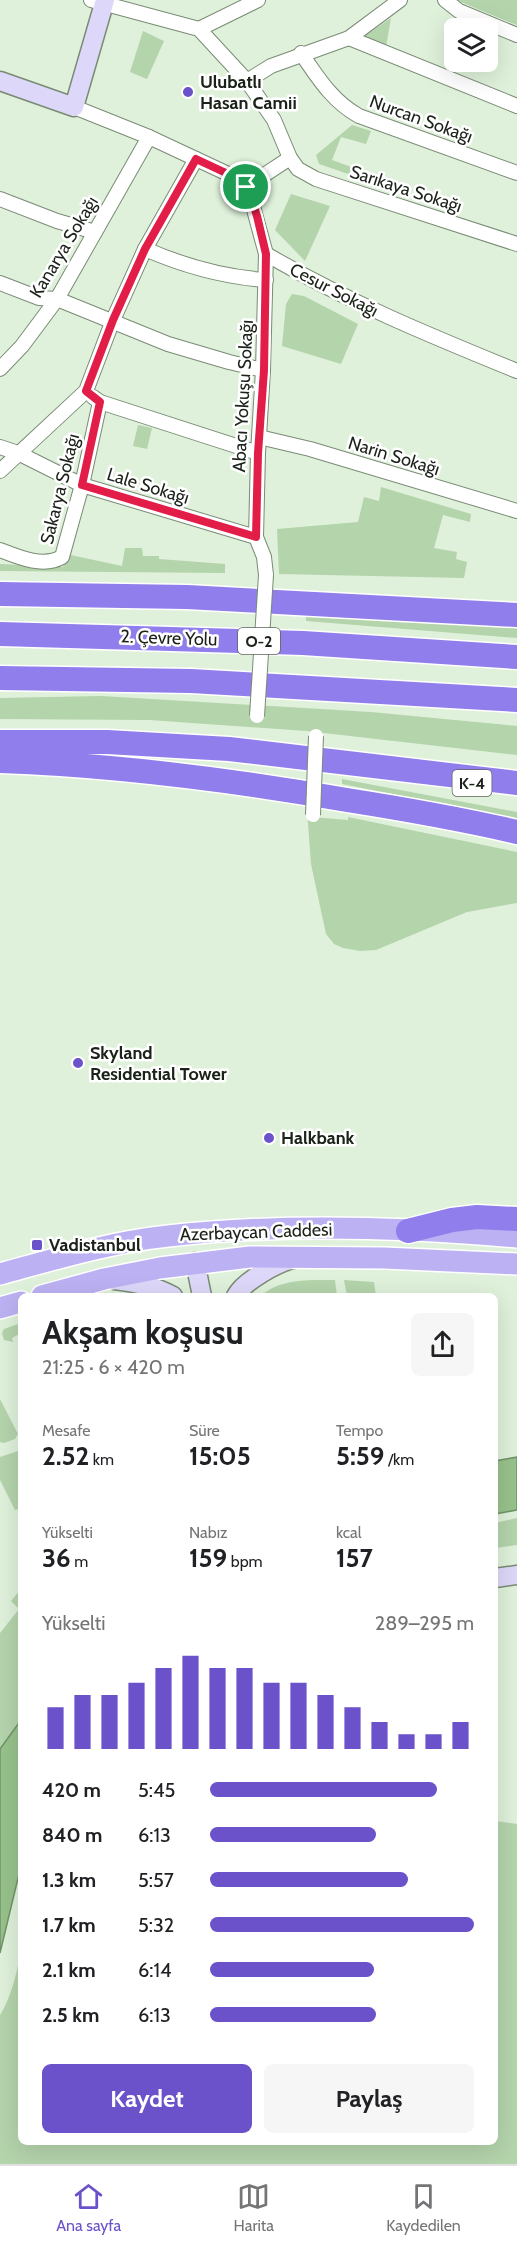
<!DOCTYPE html>
<html lang="tr">
<head>
<meta charset="utf-8">
<style>
  :root { --surface:#fff; --page:#f6f6f6; --text:#202124; --muted:#757577; --line:#e0e0e0; --accent:#6b51ca }
  body { margin:0; font-family:Cabin,sans-serif; background:var(--page); color:var(--text); height:100vh; display:flex; flex-direction:column; font-size:22px; white-space:nowrap }
  * { box-sizing:border-box; margin:0 }
  p { font-size:20px; color:var(--muted) }
  .icon { flex:none; width:33px; height:33px; fill:none; stroke:currentColor; stroke-width:2; stroke-linecap:round; stroke-linejoin:round }
  .map { position:relative; flex:1; overflow:hidden }
  .side { position:absolute; left:18px; top:1293px; width:480px; height:852px; display:flex; flex-direction:column; background:var(--surface); border-radius:9px; box-shadow:0 6px 24px #0002 }
  .side>* { flex:none }
  .tools { position:absolute; left:444px; top:18px; display:grid; gap:12px }
  .tools a { display:grid; place-items:center; width:54px; height:54px; border-radius:9px; background:var(--surface); box-shadow:0 6px 24px #0002; font-size:30px }
  .pin { position:absolute; display:grid; place-items:center; width:51px; height:51px; color:#fff; margin:-26px; border:3px solid #fff; border-radius:50%; box-shadow:0 2px 6px #0007 }
  .round { display:grid; place-items:center; flex:none; width:63px; height:63px; border-radius:9px; background:var(--page) }
  .overview { display:flex; align-items:center; justify-content:space-between; height:102px; padding:0 24px }
  h1 { font-size:33px; font-weight:800; line-height:45px }
  .stats { display:grid; grid-template-columns:repeat(3,1fr); gap:9px; height:102px; padding:6px 24px }
  .stats div { display:grid; align-content:center }
  .stats b { font-size:26px; font-weight:800 }
  .stats small { font-size:16px; font-weight:400 }
  .stats p { font-size:16px }
  .chart { height:168px; padding:12px 24px }
  .chart p { display:flex; justify-content:space-between }
  .chart svg { width:100%; height:108px; margin-top:6px; stroke:var(--accent); stroke-width:6 }
  .button { display:flex; gap:12px; margin-top:auto; padding:12px 24px }
  .button a { flex:1; height:69px; border-radius:9px; background:var(--accent); color:#fff; font-size:24px; font-weight:800; line-height:69px; text-align:center }
  .button a+a { background:var(--page); color:var(--text) }
  ul { padding:0 24px; list-style:none; font-size:20px }
  li { display:grid; grid-template-columns:96px 72px 1fr; align-items:center; height:45px }
  li i { height:15px; border-radius:8px; background:var(--accent) }
  .menu { display:flex; justify-content:space-around; align-items:center; height:84px; border-top:2px solid var(--line); background:var(--surface); font-size:16px; color:var(--muted) }
  .menu a { display:grid; justify-items:center; gap:3px }
  .menu .selected { color:var(--accent) }
  .map>svg:first-child { display:block }
  .green { fill:#b4d4ac }
  .water { fill:#97c28b; stroke:#729269; stroke-width:1.5 }
  .lines { fill:none; stroke-linecap:round; stroke-linejoin:round }
  .street-casing { stroke:#7a8b75; stroke-width:16 }
  .secondary-casing { stroke:#7a8b75; stroke-width:21 }
  .primary-casing { stroke:#fff; stroke-width:24 }
  .highway-casing { stroke:#fff; stroke-width:27 }
  .street { stroke:#fff; stroke-width:14 }
  .secondary { stroke:#ddd8f9; stroke-width:18 }
  .primary { stroke:#bcb2f3; stroke-width:21 }
  .highway { stroke:#8f7eeb; stroke-width:24 }
  .street-bridge-casing { stroke:#7a8b75; stroke-width:16; stroke-linecap:butt }
  .street-bridge { stroke:#fff; stroke-width:14 }
  .route-casing { stroke:#fff; stroke-width:12 }
  .route { stroke:#e11d48; stroke-width:8 }
  .poi-dot { fill:#6b51ca; stroke:#fff; stroke-width:2 }
  .labels { text-anchor:middle; dominant-baseline:central; stroke-width:5; stroke-linejoin:round; paint-order:stroke }
  .shield { fill:#fff; stroke:#5f645e; stroke-width:1.5 }
  .shield-label { font-size:16px; font-weight:bold; fill:#1b2219 }
  .poi-label { font-size:18px; font-weight:bold; fill:#1b2219; stroke:#fff; text-anchor:start }
  .street-label { font-size:18px; fill:#1b2219; stroke:#fff }
</style>
</head>
<body>
<div class="map">
<svg width="517" height="2164" viewBox="0 0 517 2164">
  <rect width="100%" height="100%" fill="#dff1da"/>
  <!-- green -->
  <g class="green">
    <polygon points="456,0 517,0 517,25 509,22"/>
    <polygon points="391,18 386,47 365,41 366,35"/>
    <polygon points="143,31 164,41 147,79 130,72"/>
    <polygon points="352,125 371,131 366,144 341,137 332,160 357,169 354,176 319,164 316,155"/>
    <polygon points="291,194 330,206 305,261 275,230"/>
    <polygon points="292,294 304,296 358,324 341,364 282,346 286,304"/>
    <polygon points="138,425 152,428 147,449 133,446"/>
    <polygon points="381,487 471,514 470,522 443,515 434,548 457,552 456,559 467,562 464,578 279,574 277,529 358,522 364,497 379,501"/>
    <polygon points="125,548 142,548 143,556 159,556 159,559 225,564 225,573 0,571 0,564 63,567 66,554 122,566"/>
    <polygon points="306,615 517,627 517,638 306,621"/>
    <polygon points="101,696 371,712 517,726 517,755 306,731 149,720 0,719 0,698"/>
    <polygon points="342,779 517,812 517,819 342,784"/>
    <polygon points="307,810 311,817 348,820 348,817 517,852 517,903 467,912 376,950 360,951 343,948 334,944 326,934 311,864"/>
    <path d="M335,1280l2,16h-77c22,-18 49,-16 75,-16z"/>
    <polygon points="344,1280 374,1282 376,1296 347,1296"/>
    <polygon points="21,1323 21,1333 12,1338 13,1342 4,1340 2,1333 4,1329"/>
    <polygon points="0,1399 18,1434 15,1439 4,1443 0,1442"/>
    <polygon points="21,1450 21,1508 15,1510 0,1480 0,1457"/>
    <polygon points="517,1518 517,1545 495,1548 495,1523"/>
    <polygon points="21,1589 21,1720 0,1749 0,1633 19,1609 11,1601"/>
    <path d="M495,1821l22,3v340h-517v-149c10,-15 17,-42 20,-60 1,-10 -2,-19 1,-29v216h474z"/>
  </g>
  <!-- water -->
  <g class="water">
    <polygon points="517,1457 517,1510 495,1514 495,1461"/>
    <polygon points="21,1720 21,1866 0,1953 0,1749"/>
  </g>
  <g class="lines">
    <defs>
      <g id="street">
        <polyline points="91,0 199,29 247,81 274,120 290,158 298,169 316,179 517,244"/>
        <polyline points="445,0 459,11 517,35"/>
        <polyline points="199,29 258,0"/>
        <polyline points="349,38 517,106"/>
        <path d="M301,53c17,25 32,49 58,63l158,57"/>
        <polyline points="247,81 271,66 349,38 400,0"/>
        <polyline points="74,107 149,137 241,180 250,195 266,254 263,370 258,453 256,537 264,557 266,575"/>
        <polyline points="246,187 290,158"/>
        <polyline points="0,199 57,221 95,232"/>
        <path d="M145,249c39,17 78,28 121,31"/>
        <path d="M266,254c80,47 165,82 251,117"/>
        <polyline points="0,283 39,298 57,299 168,344 229,362 263,370"/>
        <polyline points="0,369 22,346 57,299 149,137"/>
        <polyline points="93,397 100,402 258,453"/>
        <polyline points="259,437 310,449 517,511"/>
        <polyline points="0,447 18,453 82,485 256,537"/>
        <polyline points="0,471 86,391 113,320 145,249 196,159"/>
        <path d="M0,550c18,7 43,18 62,7l20,-72 18,-83"/>
      </g>
      <g id="secondary">
        <polyline points="0,81 74,107 105,0"/>
        <polyline points="195,1262 202,1296"/>
        <path d="M114,1280c22,3 39,5 59,16"/>
        <path d="M236,1296c8,-15 42,-34 58,-37"/>
        <polyline points="495,1578 517,1575"/>
      </g>
      <g id="primary">
        <path d="M0,1274c55,-15 111,-32 168,-38 115,-13 234,-9 349,1"/>
        <polyline points="42,1296 104,1279 160,1268 250,1257 384,1258 517,1264"/>
        <polyline points="0,1308 21,1302"/>
      </g>
      <g id="highway">
        <polyline points="0,594 187,597 517,615"/>
        <polyline points="0,634 303,643 517,657"/>
        <polyline points="0,678 191,681 517,700"/>
        <polyline points="0,742 107,742 229,749 517,783"/>
        <path d="M0,761c117,4 232,19 347,39 57,9 114,19 170,32"/>
        <polyline points="408,1231 452,1220 477,1217 517,1219"/>
      </g>
    </defs>
    <!-- street casing -->
    <use href="#street" class="street-casing"/>
    <!-- secondary casing -->
    <use href="#secondary" class="secondary-casing"/>
    <!-- primary casing -->
    <use href="#primary" class="primary-casing"/>
    <!-- highway casing -->
    <use href="#highway" class="highway-casing"/>
    <!-- street -->
    <use href="#street" class="street"/>
    <!-- secondary -->
    <use href="#secondary" class="secondary"/>
    <!-- primary -->
    <use href="#primary" class="primary"/>
    <!-- highway -->
    <use href="#highway" class="highway"/>
    <defs>
      <g id="street-bridge">
        <polyline points="257,716 266,575"/>
        <polyline points="313,815 316,736"/>
      </g>
    </defs>
    <!-- street-bridge casing -->
    <use href="#street-bridge" class="street-bridge-casing"/>
    <!-- street-bridge -->
    <use href="#street-bridge" class="street-bridge"/>
  </g>
  <g class="lines">
    <defs>
      <polygon id="route" points="196,159 241,180 250,195 257,216 266,254 264,370 258,453 256,537 82,485 100,402 86,391 113,320 145,249"/>
    </defs>
    <!-- route casing -->
    <use href="#route" class="route-casing"/>
    <!-- route -->
    <use href="#route" class="route"/>
  </g>
  <!-- markers -->
  <g class="poi-dot">
    <circle cx="188" cy="92" r="6"/>
    <circle cx="78" cy="1063" r="6"/>
    <circle cx="269" cy="1138" r="6"/>
    <rect x="31" y="1239" width="12" height="12" rx="3"/>
  </g>
  <g class="labels">
    <!-- shield labels -->
    <g class="shield">
      <rect x="238" y="628" width="42" height="26" rx="4.5"/>
      <rect x="452.5" y="770" width="39" height="26" rx="4.5"/>
    </g>
    <g class="shield-label">
      <text x="259" y="641">O-2</text>
      <text x="472" y="783">K-4</text>
    </g>
    <!-- poi labels -->
    <g class="poi-label">
      <text x="200" y="82">Ulubatlı<tspan x="200" dy="21">Hasan Camii</tspan></text>
      <text x="90" y="1053">Skyland<tspan x="90" dy="21">Residential Tower</tspan></text>
      <text x="281" y="1138">Halkbank</text>
      <text x="49" y="1245">Vadistanbul</text>
    </g>
    <!-- street labels -->
    <g class="street-label">
      <text transform="translate(421 119) rotate(20)">Nurcan Sokağı</text>
      <text transform="translate(406 189) rotate(18)">Sarıkaya Sokağı</text>
      <text transform="translate(64 247) rotate(-59)">Kanarya Sokağı</text>
      <text transform="translate(334 290) rotate(27)">Cesur Sokağı</text>
      <text transform="translate(243 396) rotate(-87)">Abacı Yokuşu Sokağı</text>
      <text transform="translate(394 456) rotate(17)">Narin Sokağı</text>
      <text transform="translate(148 486) rotate(17)">Lale Sokağı</text>
      <text transform="translate(60 489) rotate(-76)">Sakarya Sokağı</text>
      <text transform="translate(169 638) rotate(2)">2. Çevre Yolu</text>
      <text transform="translate(256 1232) rotate(-2)">Azerbaycan Caddesi</text>
    </g>
  </g>
</svg>
<div class="tools">
<a><svg class="icon" aria-label="layers" viewBox="0 0 24 24"><path d="M12 4l9 5-9 5-9-5zM3 14l9 5 9-5"/></svg></a>
</div>
<div class="pin" style="left:246px;top:187px;background:#1e9e55"><svg class="icon" aria-label="arrive" viewBox="0 0 24 24"><path d="M6 21V4h12l-3 4 3 4H6"/></svg></div>
<section class="side">
<div class="overview"><div><h1>Akşam koşusu</h1><p>21:25 · 6 × 420 m</p></div><a class="round"><svg class="icon" aria-label="share" viewBox="0 0 24 24"><path d="M12 15V3M7 8l5-5 5 5M5 13v7h14v-7"/></svg></a></div>
<div class="stats">
<div><p>Mesafe</p><b>2.52<small> km</small></b></div>
<div><p>Süre</p><b>15:05</b></div>
<div><p>Tempo</p><b>5:59<small> /km</small></b></div>
</div>
<div class="stats">
<div><p>Yükselti</p><b>36<small> m</small></b></div>
<div><p>Nabız</p><b>159<small> bpm</small></b></div>
<div><p>kcal</p><b>157</b></div>
</div>
<div class="chart"><p><span>Yükselti</span>289–295 m</p>
<svg viewBox="0 0 160 44" preserveAspectRatio="none"><path d="M5 44V27M15 44V22M25 44V22M35 44V17M45 44V11M55 44V6M65 44V11M75 44V11M85 44V17M95 44V17M105 44V22M115 44V27M125 44V33M135 44V38M145 44V38M155 44V33"/></svg>
</div>
<ul>
<li><b>420 m</b>5:45<i style="width:86%"></i></li>
<li><b>840 m</b>6:13<i style="width:63%"></i></li>
<li><b>1.3 km</b>5:57<i style="width:75%"></i></li>
<li><b>1.7 km</b>5:32<i style="width:100%"></i></li>
<li><b>2.1 km</b>6:14<i style="width:62%"></i></li>
<li><b>2.5 km</b>6:13<i style="width:63%"></i></li>
</ul>
<div class="button"><a>Kaydet</a><a>Paylaş</a></div>
</section>
</div>
<nav class="menu">
<a class="selected"><svg class="icon" aria-label="home" viewBox="0 0 24 24"><path d="M3 11l9-7 9 7M6 9v11h12V9"/></svg>Ana sayfa</a>
<a><svg class="icon" aria-label="map" viewBox="0 0 24 24"><path d="M3 6l6-2 6 2 6-2v14l-6 2-6-2-6 2zM9 4v14M15 6v14"/></svg>Harita</a>
<a><svg class="icon" aria-label="saved" viewBox="0 0 24 24"><path d="M7 4h10v16l-5-4-5 4z"/></svg>Kaydedilen</a>
</nav>
</body>
</html>
